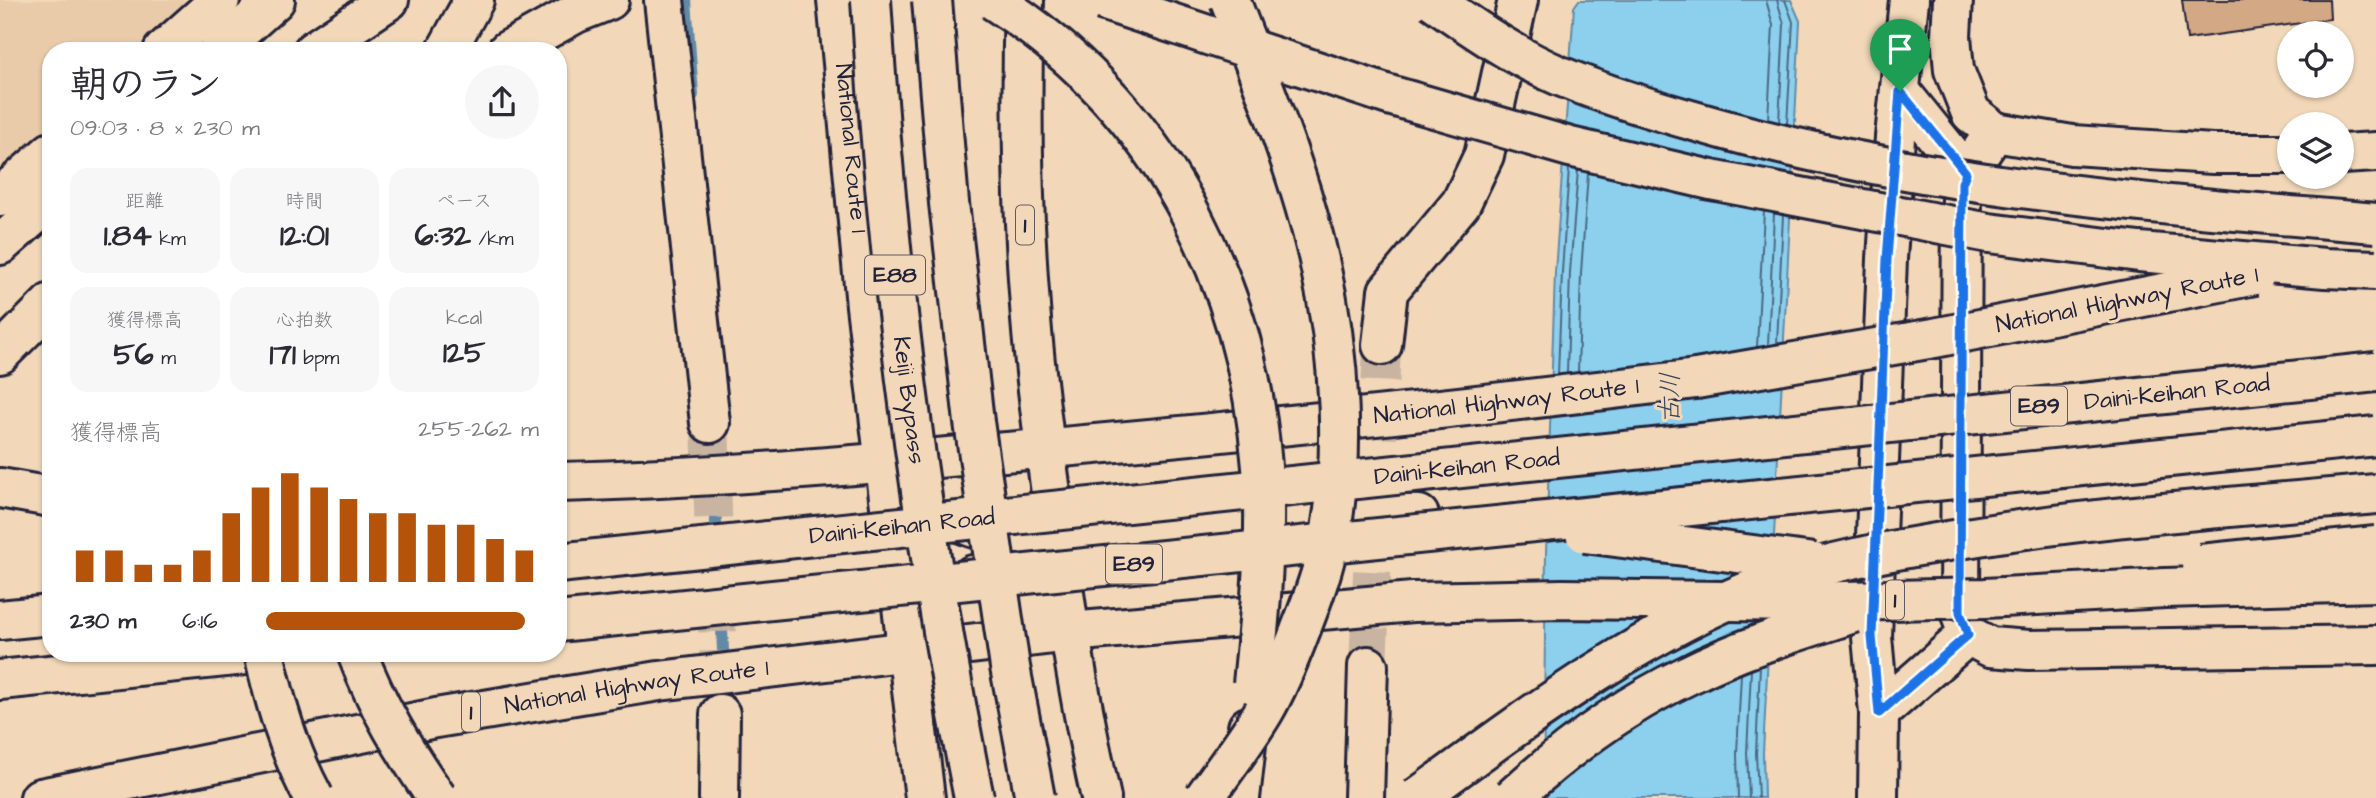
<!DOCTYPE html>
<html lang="ja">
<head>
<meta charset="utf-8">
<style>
  :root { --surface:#fff; --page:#f7f7f7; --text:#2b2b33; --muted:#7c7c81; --accent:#b45309 }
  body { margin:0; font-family:"Architects Daughter","Klee One",sans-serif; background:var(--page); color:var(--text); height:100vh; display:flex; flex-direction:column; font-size:26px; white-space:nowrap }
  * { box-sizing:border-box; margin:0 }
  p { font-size:23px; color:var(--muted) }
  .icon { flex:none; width:38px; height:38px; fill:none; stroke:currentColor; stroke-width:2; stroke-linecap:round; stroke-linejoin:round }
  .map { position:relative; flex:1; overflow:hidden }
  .drawer { position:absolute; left:42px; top:42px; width:525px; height:620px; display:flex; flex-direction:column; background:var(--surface); border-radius:28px; box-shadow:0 2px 5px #0004 }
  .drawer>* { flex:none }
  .tools { position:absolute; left:2277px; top:21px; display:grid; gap:14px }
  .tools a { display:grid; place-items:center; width:77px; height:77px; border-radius:50%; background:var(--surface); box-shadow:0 2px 5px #0004; font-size:35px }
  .pin { position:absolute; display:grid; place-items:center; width:60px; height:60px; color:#fff; margin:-72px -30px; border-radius:50% 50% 50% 0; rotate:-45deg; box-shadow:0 0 7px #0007 }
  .pin .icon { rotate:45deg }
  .round { display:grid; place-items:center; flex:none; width:74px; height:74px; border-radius:37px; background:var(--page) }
  .overview { display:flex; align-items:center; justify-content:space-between; height:119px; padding:0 28px }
  h1 { font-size:38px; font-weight:700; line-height:52px }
  .figures { display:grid; grid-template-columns:repeat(3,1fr); gap:10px; height:119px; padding:7px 28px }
  .figures div { display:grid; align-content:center; border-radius:18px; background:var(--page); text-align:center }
  .figures b { font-size:30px; font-weight:700 }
  .figures small { font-size:19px; font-weight:400 }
  .figures p { font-size:19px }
  .chart { height:196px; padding:14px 28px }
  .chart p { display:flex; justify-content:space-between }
  .chart svg { width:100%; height:126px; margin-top:7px; stroke:var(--accent); stroke-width:6 }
  ul { padding:0 28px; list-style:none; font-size:23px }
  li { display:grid; grid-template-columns:112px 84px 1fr; align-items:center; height:52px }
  li i { height:18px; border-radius:9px; background:var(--accent) }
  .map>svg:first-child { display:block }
  .built { fill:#e9caa9 }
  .water { fill:#8cd0ee; stroke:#628aa6; stroke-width:2 }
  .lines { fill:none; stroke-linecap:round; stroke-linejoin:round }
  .shore { stroke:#4c6883; stroke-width:2 }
  .stream { stroke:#628aa6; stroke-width:12 }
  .building { fill:#d3a884; stroke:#22223b; stroke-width:2 }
  .minor-tunnel { stroke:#c8b4a0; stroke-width:38; stroke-dasharray:38 19; stroke-linecap:butt }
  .minor-casing { stroke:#22223b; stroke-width:44 }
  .highway-casing { stroke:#22223b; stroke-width:44 }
  .minor { stroke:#f2d8b9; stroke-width:38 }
  .highway { stroke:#f2d8b9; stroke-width:38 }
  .highway-bridge-casing { stroke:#22223b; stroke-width:44; stroke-linecap:butt }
  .highway-bridge { stroke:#f2d8b9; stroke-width:38 }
  .route-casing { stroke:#fff; stroke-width:14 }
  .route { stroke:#1a73e8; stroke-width:9 }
  .labels { text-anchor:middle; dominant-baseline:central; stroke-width:6; stroke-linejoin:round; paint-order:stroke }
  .shield { fill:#f2d8b9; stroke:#605961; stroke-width:2 }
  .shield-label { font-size:23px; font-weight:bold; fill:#22223b }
  .street-label { font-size:24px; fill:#22223b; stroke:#f2d8b9 }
  .water-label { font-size:26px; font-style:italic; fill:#37455f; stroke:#f2d8b9 }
</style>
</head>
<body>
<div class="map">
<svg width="2376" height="798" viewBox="0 0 2376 798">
  <rect width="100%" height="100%" fill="#f2d8b9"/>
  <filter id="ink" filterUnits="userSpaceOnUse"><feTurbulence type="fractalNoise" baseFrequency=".0143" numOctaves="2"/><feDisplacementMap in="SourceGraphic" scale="14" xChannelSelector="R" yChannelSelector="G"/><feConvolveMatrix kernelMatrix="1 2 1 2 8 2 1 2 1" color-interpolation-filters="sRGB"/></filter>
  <g filter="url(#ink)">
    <!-- built -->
    <polygon class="built" points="0,0 192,0 136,51 51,51 51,126 0,171"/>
    <!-- water -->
    <polygon class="water" points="1579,0 1791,0 1800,21 1763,753 1764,798 1543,798 1546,553 1555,272 1574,7"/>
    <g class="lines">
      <!-- shore -->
      <g class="shore">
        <polyline points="1766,0 1773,25 1768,119"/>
        <polyline points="1777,0 1784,24 1779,122"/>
        <polyline points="1785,0 1793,22 1787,124"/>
        <polyline points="1777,344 1783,215"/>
        <polyline points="1768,345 1774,213"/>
        <polyline points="1757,347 1764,211"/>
        <polyline points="1578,372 1581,273 1588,173"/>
        <polyline points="1567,373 1570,272 1578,170"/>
        <polyline points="1558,374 1562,272 1569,168"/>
        <polyline points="1738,798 1737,753 1741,674"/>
        <polyline points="1749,798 1747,753 1751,670"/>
        <polyline points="1758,798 1756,753 1760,666"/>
      </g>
      <!-- stream -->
      <g class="stream">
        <polyline points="686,0 693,95"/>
        <polyline points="711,428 717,543"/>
        <polyline points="721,610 726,710"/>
      </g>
    </g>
    <!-- building -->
    <polygon class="building" points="2182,0 2329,0 2330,19 2187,39"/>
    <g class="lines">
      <!-- minor-tunnel -->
      <g class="minor-tunnel">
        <polyline points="710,423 720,708"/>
        <polyline points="1368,666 1382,345"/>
      </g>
      <defs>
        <g id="minor">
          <polyline points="664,0 710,423"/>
          <polyline points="1953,0 1951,36 1954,70 1971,113 1995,132"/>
          <polyline points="163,51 220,0"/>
          <polyline points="1900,91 1966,173"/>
          <polyline points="2289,154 2213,154 2072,145 1995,132 1966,173 1962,183 1960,612 1968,635 1990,647 2029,650 2376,645"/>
          <polyline points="2342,154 2376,152"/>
          <polyline points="0,197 51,152"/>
          <polyline points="1382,345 1388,291 1461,203 1484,155 1518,0"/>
          <polyline points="1879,713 1968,635"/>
          <polyline points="719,798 720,714"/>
          <polyline points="1364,798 1368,666"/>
          <polyline points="1878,798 1879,713 1872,637 1887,259 1895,137 1909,0"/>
        </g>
        <g id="highway">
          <path id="s1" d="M837,0l29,306 59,492"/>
          <path d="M1024,0c-3,102 -2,205 6,306 4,60 12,120 20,179 12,105 28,210 51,313"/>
          <polyline points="218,51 275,0"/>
          <polyline points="313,51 389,0"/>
          <polyline points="446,51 474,0"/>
          <polyline points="507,51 576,13 609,0"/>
          <polyline points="0,245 51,200"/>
          <polyline points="0,354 51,303"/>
          <path id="s2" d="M558,482c146,-4 291,-16 436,-29 234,-20 468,-45 702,-74"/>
          <polyline points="0,488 51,497"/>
          <path d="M962,523c32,14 60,16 94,16l255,-27 108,3"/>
          <path d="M973,575c36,15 66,34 97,57"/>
          <polyline points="558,583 636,585 895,558 919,560"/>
          <polyline points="0,620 51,615"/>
          <polyline points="0,680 266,653"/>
          <path id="s3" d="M40,798l396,-80 223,-37 411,-49 343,-30"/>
          <polyline points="1240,798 1248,727"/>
        </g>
      </defs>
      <!-- minor casing -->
      <use href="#minor" class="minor-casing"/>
      <!-- highway casing -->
      <use href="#highway" class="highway-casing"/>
      <!-- minor -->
      <use href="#minor" class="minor"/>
      <!-- highway -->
      <use href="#highway" class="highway"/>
      <defs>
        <g id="highway-bridge">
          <path id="s4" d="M871,0c16,268 50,535 103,798"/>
          <polyline points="932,0 949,203 974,422 1010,667 1035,798"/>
          <path d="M993,0c176,111 265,300 271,504 1,60 -5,120 -11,180"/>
          <polyline points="1102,0 1389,95 1570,147 1711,180 1989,233 2139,252 2325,268 2376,270"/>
          <path d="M1433,0c40,28 82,57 127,76 46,19 94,34 141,47 219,64 448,81 675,100"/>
          <polyline points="1696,379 1934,338 2255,275"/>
          <polyline points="1585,533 1814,563"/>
          <path id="s5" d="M558,563l1818,-191"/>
          <polyline points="2201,564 2376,546"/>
          <polyline points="1413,602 1562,599 1798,602 1985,598 2165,588 2376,582"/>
          <polyline points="558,622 2376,436"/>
          <path d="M264,653c11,50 25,99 50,145"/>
          <path d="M357,653c20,53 48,99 80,145"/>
          <path d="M1204,798c20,-28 42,-57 60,-87 14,-24 25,-51 35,-77 10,-26 21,-53 27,-80 22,-93 14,-202 -7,-294 -20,-89 -56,-175 -89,-260"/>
          <path d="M1417,798c111,-81 222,-165 352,-215 61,-23 126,-33 191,-44 137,-23 277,-32 416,-45"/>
          <path d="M1512,798c51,-47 113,-93 176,-123 53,-27 110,-44 166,-62"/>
        </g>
      </defs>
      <!-- highway-bridge casing -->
      <use href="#highway-bridge" class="highway-bridge-casing"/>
      <!-- highway-bridge -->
      <use href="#highway-bridge" class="highway-bridge"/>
    </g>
  </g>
  <g class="lines" filter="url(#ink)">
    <defs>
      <polygon id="route" points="1900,91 1966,173 1962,183 1960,612 1968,635 1879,713 1872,636 1887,259"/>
    </defs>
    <!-- route casing -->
    <use href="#route" class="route-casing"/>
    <!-- route -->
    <use href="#route" class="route"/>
  </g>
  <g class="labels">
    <!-- shield labels -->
    <g class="shield">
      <rect x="1016" y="205.5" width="18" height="39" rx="5"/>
      <rect x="865" y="255.5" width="60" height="39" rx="5"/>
      <rect x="2011" y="386.5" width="56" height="39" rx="5"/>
      <rect x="1106" y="544.5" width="56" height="39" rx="5"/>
      <rect x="1886" y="580.5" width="18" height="39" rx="5"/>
      <rect x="462" y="692.5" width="18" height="39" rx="5"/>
    </g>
    <g class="shield-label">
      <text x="1025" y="225">1</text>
      <text x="895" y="275">E88</text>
      <text x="2039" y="406">E89</text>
      <text x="1134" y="564">E89</text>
      <text x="1895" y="600">1</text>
      <text x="471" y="712">1</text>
    </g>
    <!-- street labels -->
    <g class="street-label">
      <text stroke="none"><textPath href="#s1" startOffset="149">National Route 1</textPath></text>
      <text transform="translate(2127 300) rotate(-11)">National Highway Route 1</text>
      <text stroke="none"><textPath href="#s5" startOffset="1628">Daini-Keihan Road</textPath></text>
      <text stroke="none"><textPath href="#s4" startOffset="402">Keiji Bypass</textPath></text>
      <text stroke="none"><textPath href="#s2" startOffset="952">National Highway Route 1</textPath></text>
      <text stroke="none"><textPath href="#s5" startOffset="914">Daini-Keihan Road</textPath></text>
      <text stroke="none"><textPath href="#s5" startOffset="346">Daini-Keihan Road</textPath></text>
      <text stroke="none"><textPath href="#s3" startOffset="607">National Highway Route 1</textPath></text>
    </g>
    <!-- water labels -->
    <g class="water-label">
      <text transform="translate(1670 398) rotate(-89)">古川</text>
    </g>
  </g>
</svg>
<div class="tools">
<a><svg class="icon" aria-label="locate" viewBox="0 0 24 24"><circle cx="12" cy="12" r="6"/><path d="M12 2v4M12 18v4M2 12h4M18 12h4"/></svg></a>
<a><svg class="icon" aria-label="layers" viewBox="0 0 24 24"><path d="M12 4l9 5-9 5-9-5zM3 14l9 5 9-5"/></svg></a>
</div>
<div class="pin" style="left:1900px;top:91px;background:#1e9e55"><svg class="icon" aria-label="arrive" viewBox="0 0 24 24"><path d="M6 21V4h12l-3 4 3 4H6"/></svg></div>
<section class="drawer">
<div class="overview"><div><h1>朝のラン</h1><p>09:03 · 8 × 230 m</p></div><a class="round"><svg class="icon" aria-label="share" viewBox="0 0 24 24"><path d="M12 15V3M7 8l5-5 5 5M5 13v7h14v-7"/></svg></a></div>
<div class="figures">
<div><p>距離</p><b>1.84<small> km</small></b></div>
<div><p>時間</p><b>12:01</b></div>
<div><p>ペース</p><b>6:32<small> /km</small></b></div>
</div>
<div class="figures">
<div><p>獲得標高</p><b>56<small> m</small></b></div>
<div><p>心拍数</p><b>171<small> bpm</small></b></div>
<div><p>kcal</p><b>125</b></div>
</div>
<div class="chart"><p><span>獲得標高</span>255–262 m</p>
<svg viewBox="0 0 160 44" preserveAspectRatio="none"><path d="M5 44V33M15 44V33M25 44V38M35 44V38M45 44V33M55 44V20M65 44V11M75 44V6M85 44V11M95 44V15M105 44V20M115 44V20M125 44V24M135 44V24M145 44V29M155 44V33"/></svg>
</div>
<ul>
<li><b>230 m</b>6:16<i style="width:95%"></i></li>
</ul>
</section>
</div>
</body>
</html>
